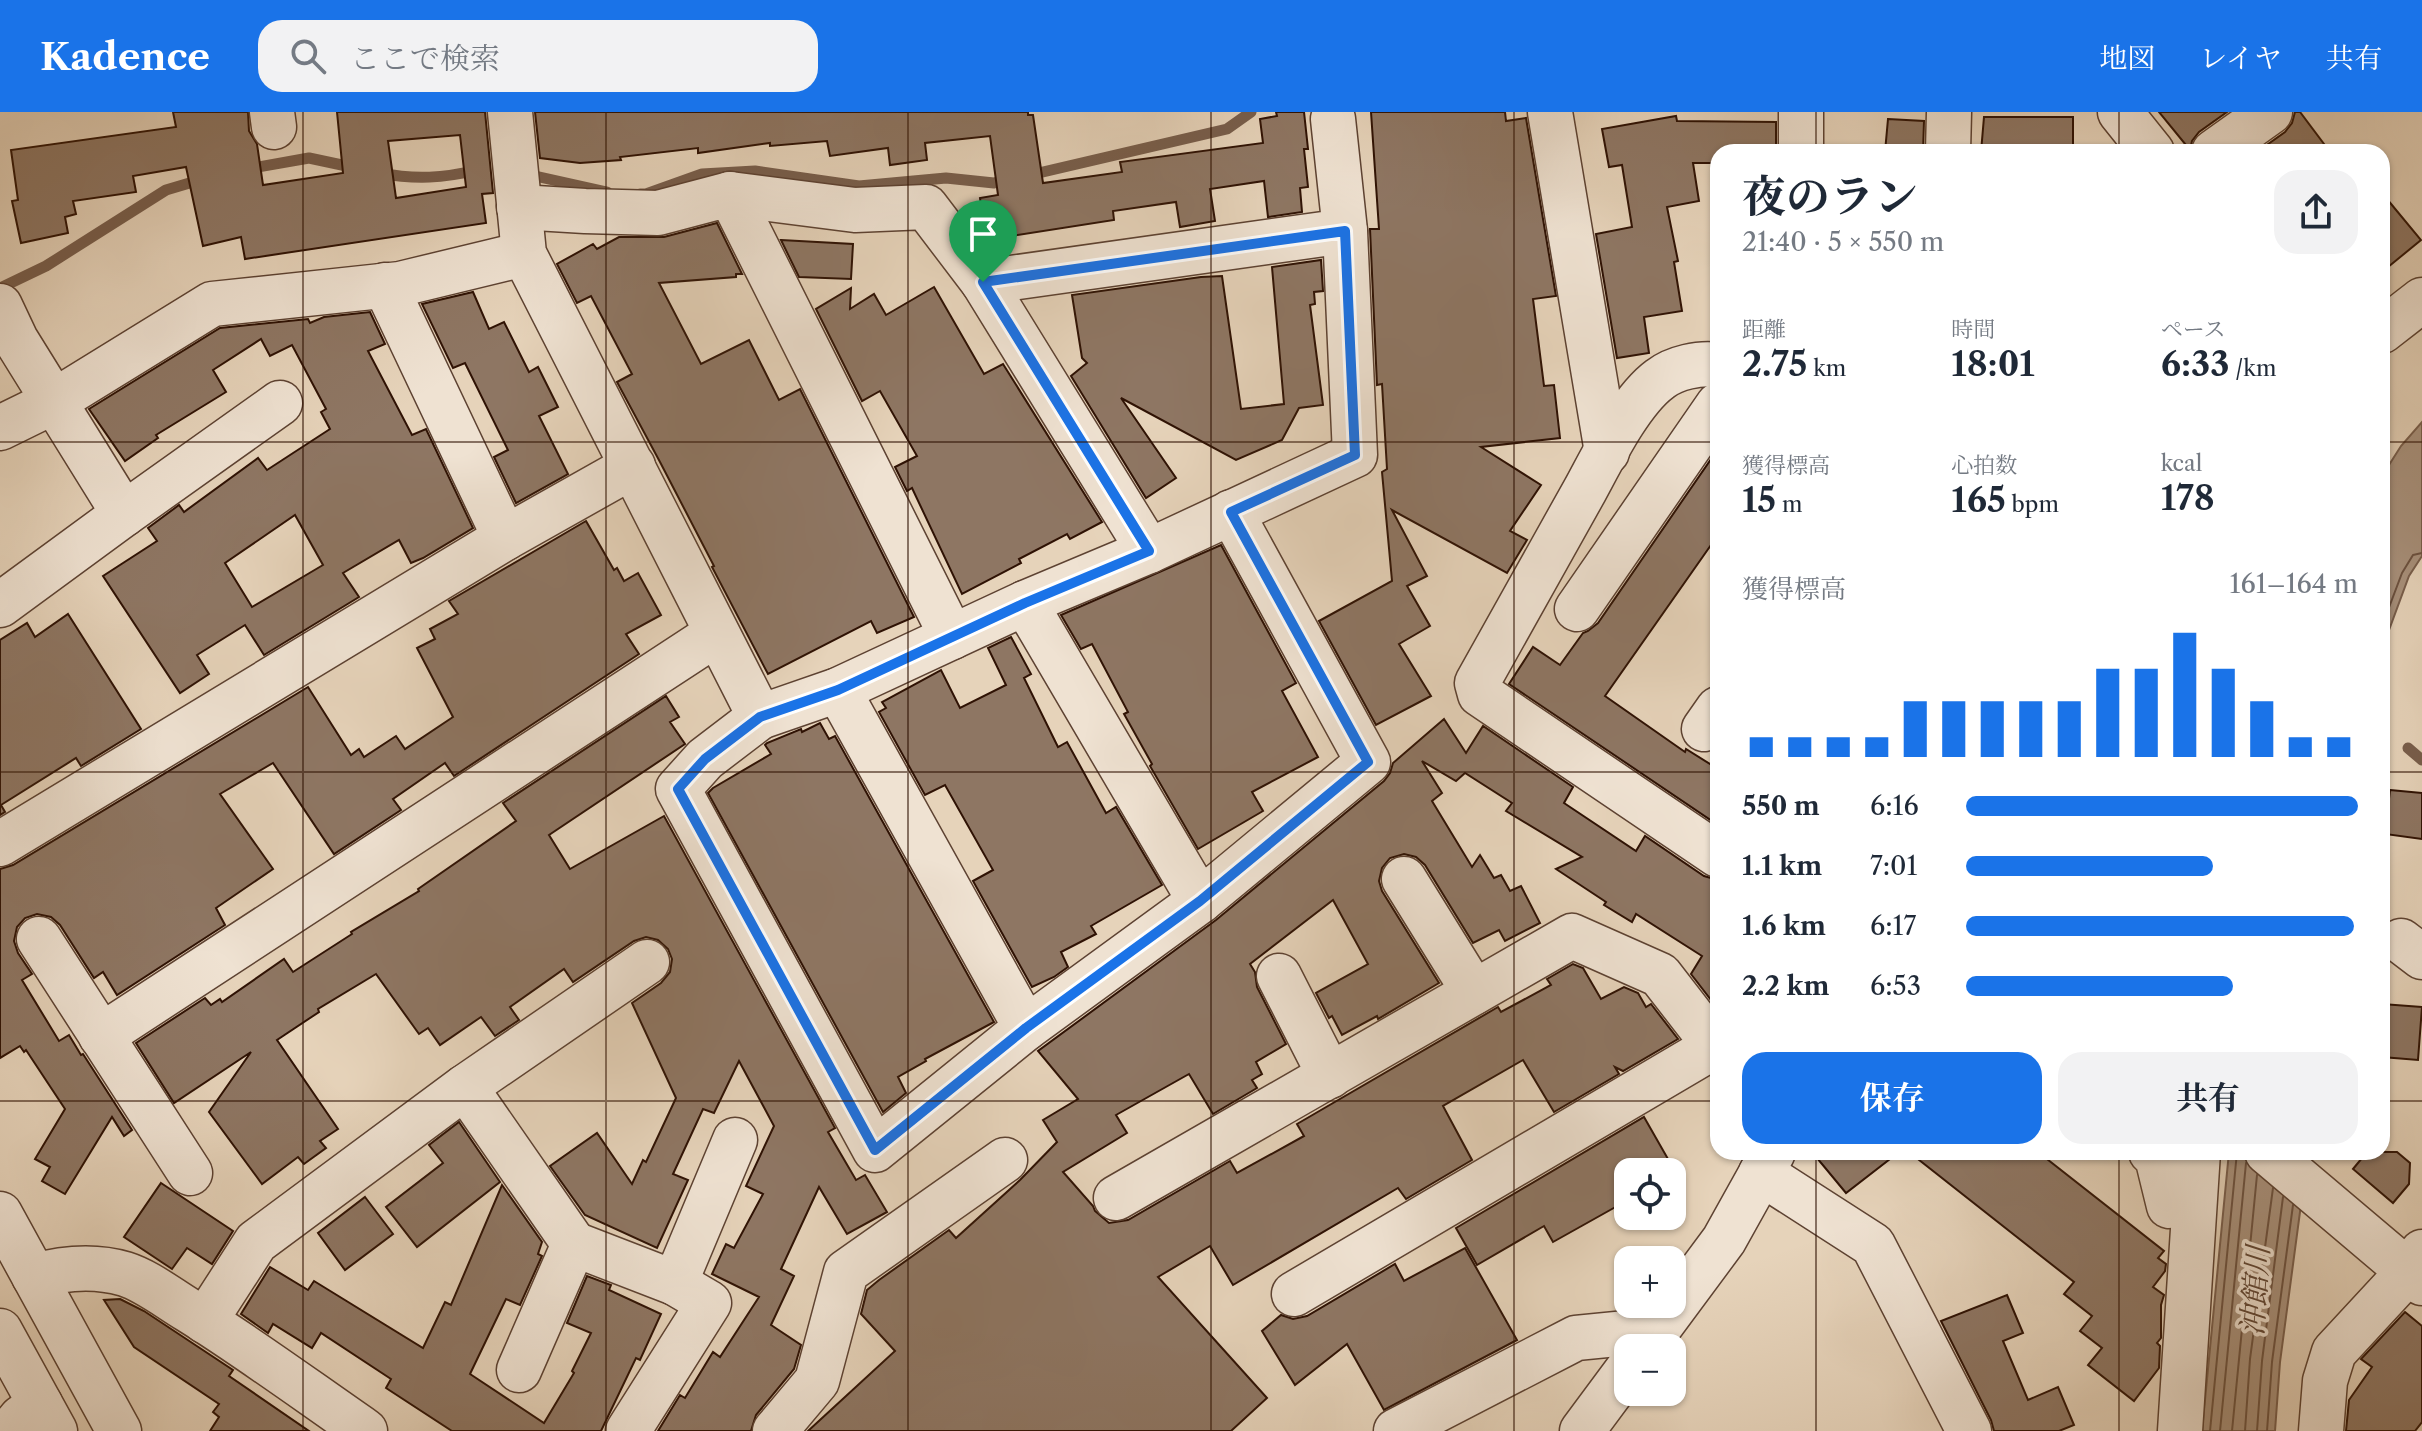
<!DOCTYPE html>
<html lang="ja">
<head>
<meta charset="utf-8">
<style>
  :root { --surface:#fff; --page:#f2f2f3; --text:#1f2937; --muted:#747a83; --accent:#1a73e8 }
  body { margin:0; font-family:"Libre Caslon Text","Noto Serif JP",serif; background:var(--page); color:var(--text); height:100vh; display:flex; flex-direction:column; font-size:30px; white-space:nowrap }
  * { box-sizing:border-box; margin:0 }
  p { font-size:26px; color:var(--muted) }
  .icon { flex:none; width:44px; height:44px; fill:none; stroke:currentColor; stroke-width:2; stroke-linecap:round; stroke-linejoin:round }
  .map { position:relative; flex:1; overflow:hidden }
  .drawer { position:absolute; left:1710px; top:32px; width:680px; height:1016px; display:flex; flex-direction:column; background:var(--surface); border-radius:24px; box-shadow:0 2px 6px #0004 }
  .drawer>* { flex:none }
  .fabs { position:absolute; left:1614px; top:1046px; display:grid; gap:16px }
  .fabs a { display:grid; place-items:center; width:72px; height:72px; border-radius:16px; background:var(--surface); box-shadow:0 2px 6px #0004; font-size:40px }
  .pin { position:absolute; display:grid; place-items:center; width:68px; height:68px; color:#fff; margin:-82px -34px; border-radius:50% 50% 50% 0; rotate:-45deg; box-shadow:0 0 8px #0007 }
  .pin .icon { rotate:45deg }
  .round { display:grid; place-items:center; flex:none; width:84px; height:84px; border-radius:24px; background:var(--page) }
  .head { display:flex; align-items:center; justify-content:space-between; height:136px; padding:0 32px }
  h1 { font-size:44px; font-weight:700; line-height:60px }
  .metrics { display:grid; grid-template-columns:repeat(3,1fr); gap:12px; height:136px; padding:8px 32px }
  .metrics div { display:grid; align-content:center }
  .metrics b { font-size:34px; font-weight:700 }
  .metrics small { font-size:22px; font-weight:400 }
  .metrics p { font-size:22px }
  .chart { height:224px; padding:16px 32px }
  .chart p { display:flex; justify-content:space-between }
  .chart svg { width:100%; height:144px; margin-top:8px; stroke:var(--accent); stroke-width:6 }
  .cta { display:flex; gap:16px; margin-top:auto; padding:16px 32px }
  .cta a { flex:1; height:92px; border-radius:24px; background:var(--accent); color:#fff; font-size:32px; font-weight:700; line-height:92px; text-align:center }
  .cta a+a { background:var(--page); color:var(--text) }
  ul { padding:0 32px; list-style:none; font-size:26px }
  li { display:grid; grid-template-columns:128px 96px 1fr; align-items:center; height:60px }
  li i { height:20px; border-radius:10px; background:var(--accent) }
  header { display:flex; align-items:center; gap:48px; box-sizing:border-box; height:112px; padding:0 40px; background:var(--accent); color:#fff }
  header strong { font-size:38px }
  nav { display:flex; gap:44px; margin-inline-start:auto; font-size:28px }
  .search { width:560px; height:72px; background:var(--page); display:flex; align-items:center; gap:20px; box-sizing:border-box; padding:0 28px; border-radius:24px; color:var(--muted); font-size:30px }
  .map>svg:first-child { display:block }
  .water { fill:#a8917c; stroke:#785e4c; stroke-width:2 }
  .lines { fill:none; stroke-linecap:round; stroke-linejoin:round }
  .shore { stroke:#6c5240; stroke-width:2 }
  .stream { stroke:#785e4c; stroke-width:11 }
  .building { fill:#8e7663; stroke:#2f1204; stroke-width:2; fill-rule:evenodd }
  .minor-casing { stroke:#5d4232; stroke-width:47 }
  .minor { stroke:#efe2d2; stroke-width:44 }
  .route-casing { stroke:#fff; stroke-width:16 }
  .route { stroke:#1a73e8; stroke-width:10 }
  .grid { fill:none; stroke:#2f1204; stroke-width:2; stroke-opacity:0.55 }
  .labels { text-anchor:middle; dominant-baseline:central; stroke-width:7; stroke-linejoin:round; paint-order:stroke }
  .water-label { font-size:30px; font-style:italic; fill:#5f4534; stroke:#efe2d2 }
</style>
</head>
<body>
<header>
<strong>Kadence</strong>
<div class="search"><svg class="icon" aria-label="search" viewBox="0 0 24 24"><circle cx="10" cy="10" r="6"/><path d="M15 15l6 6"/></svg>ここで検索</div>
<nav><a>地図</a><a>レイヤ</a><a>共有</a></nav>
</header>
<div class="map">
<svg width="2422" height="1319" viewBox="0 0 2422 1319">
  <rect width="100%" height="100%" fill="#e6d3ba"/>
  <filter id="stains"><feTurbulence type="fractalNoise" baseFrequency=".0025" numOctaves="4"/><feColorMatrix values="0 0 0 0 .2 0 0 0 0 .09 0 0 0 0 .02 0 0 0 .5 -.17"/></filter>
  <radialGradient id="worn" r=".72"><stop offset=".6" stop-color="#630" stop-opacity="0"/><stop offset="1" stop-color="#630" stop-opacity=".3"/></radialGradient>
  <!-- water -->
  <g class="water">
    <polygon points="2422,310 2422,444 2409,464 2382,537 2382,364 2401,334"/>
    <polygon points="2229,1040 2308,1040 2280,1250 2275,1319 2202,1319"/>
  </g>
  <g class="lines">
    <!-- shore -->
    <g class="shore">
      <polyline points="2382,514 2402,461 2413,443 2422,441"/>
      <polyline points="2210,1319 2237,1040"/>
      <polyline points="2220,1319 2246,1051"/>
      <polyline points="2232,1319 2257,1063"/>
      <polyline points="2245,1319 2250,1247 2273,1076"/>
      <polyline points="2257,1319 2262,1249 2283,1085"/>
      <polyline points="2267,1319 2272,1250 2293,1093"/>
    </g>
    <!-- stream -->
    <g class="stream">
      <polyline points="247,57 309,46 356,56"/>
      <path d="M380,61c36,7 63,5 98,-3"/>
      <polyline points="526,62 607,80"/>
      <polyline points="1030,63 1227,17 1251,0"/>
      <polyline points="640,82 646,82 702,62 755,59 859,74 946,66 994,71 1009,67"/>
      <polyline points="0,176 46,154 166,78 203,67"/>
      <polyline points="2408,636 2422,648"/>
    </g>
  </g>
  <!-- building -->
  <g class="building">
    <path d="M173,0h75l1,19 8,13 6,41 80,-12 -6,-61h148l8,81 -11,1 4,29 -241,36 -4,-22 -38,9 -17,-79 -53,9 3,16 -63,9 3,13 -11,3 3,16 -47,10 -9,-42 6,-1 -7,-50 165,-23zM460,23l6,52 -70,11 -8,-57z"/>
    <polygon points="535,0 1028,0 1028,3 1033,3 1043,71 1122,60 1120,50 1263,31 1260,7 1277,4 1276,0 1304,0 1308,37 1304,37 1308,75 1300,76 1302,100 1268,105 1264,69 1210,77 1215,109 1180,115 1176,90 1113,99 1114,108 986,128 980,86 998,83 990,24 925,31 927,48 890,53 888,36 830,44 827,29 770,34 770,31 698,41 698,36 620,45 621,48 580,51 540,46"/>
    <polygon points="1371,0 1505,0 1506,9 1526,6 1556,184 1533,187 1544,274 1554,273 1560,326 1481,335 1541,373 1510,419 1527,428 1507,461 1392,398 1427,464 1407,474 1430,514 1399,532 1431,584 1376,613 1319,509 1392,469 1382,360 1387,357 1382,272 1377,273 1370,117 1379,117"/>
    <polygon points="2159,0 2227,0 2199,20 2192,29 2190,38"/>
    <polygon points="2295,0 2300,0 2330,40 2257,40 2285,20 2292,11"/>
    <polygon points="1676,4 1677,9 1776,10 1776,40 1718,40 1718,51 1693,51 1699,89 1667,95 1678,149 1674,150 1682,199 1644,205 1649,241 1617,246 1596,122 1632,115 1622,53 1609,55 1602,17"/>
    <polygon points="1984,5 2073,5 2073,40 1981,40"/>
    <polygon points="1888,7 1924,9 1923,40 1885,40"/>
    <polygon points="2382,81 2421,128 2382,160"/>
    <polygon points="717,111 742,162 736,162 736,165 659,171 701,252 749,228 779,288 800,277 914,505 877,521 871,509 768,562 712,455 714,454 660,350 617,270 632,262 591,184 577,191 557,152 593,132 597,137 619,125 664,125"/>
    <polygon points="781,128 853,132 851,167 799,165"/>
    <polygon points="1321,148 1323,179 1314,180 1315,192 1310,193 1323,293 1299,296 1282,328 1236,348 1121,286 1176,366 1146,386 1071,264 1087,251 1082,246 1072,183 1201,165 1222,164 1241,297 1284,292 1272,155"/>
    <polygon points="934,175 984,262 1003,252 1102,410 1070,427 1067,422 1019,447 1021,451 962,482 912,376 907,379 895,355 917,344 880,279 862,289 816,197 851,176 850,197 874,182 886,203"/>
    <polygon points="473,180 489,217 504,210 529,260 538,255 558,295 539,304 568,362 516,391 494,345 508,338 465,251 453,256 422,192"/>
    <path d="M370,200l15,32 -17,7 44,84 14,-6 47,99 -50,30 -12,5 -12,-23 -56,33 16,24 -95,58 -19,-30 -48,30 12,19 -29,19 -77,-117 54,-35 -9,-13 31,-23 5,7 74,-54 9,12 63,-41 -9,-17 5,-3 -34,-64 -22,11 -9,-17 -48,31 13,22 -70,43 2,3 -33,23 -36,-52 131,-81 88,-9 2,4 14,-6zM295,403l28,50 -71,42 -27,-44z"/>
    <polygon points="1718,337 1718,423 1605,584 1685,640 1686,637 1718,657 1718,713 1509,572 1533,535 1560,553 1583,521 1588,519 1598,511"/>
    <polygon points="586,409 614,458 617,456 624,469 638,461 661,503 626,522 639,542 454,664 445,651 393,687 401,698 334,742 273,651 220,682 273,757 216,796 225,813 117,883 103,860 94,866 60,813 51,805 37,802 25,806 17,815 14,829 18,841 32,862 22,868 59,929 69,923 81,943 83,942 132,1018 124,1024 112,1005 65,1082 42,1069 50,1055 35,1047 65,997 26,938 24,940 20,934 0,946 0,757 13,753 308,575 351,643 359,637 364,645 396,624 405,637 453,605 417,536 435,527 430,517 458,502 449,489"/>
    <polygon points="1221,433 1296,571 1282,579 1318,645 1252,680 1263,699 1198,737 1150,654 1152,652 1124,602 1128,600 1092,532 1081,537 1061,503"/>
    <polygon points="68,502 141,617 81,654 76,646 1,693 5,700 0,703 0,528 27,511 35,525"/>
    <polygon points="1011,525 1031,562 1024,566 1058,635 1067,630 1106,701 1116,695 1162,773 1091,814 1096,822 1061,840 1068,855 1054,865 1032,875 973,769 993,758 945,673 925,683 879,600 886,596 882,590 941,558 960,596 1006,573 988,536"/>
    <polygon points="666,584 679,605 670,610 685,632 549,723 570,757 664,704 835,1016 828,1020 856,1068 865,1063 887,1100 847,1122 819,1075 781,1157 794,1164 771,1213 801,1233 794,1257 756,1303 751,1319 658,1319 680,1283 685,1286 713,1240 720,1245 759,1185 712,1162 726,1132 734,1136 763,1082 746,1074 774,1014 739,949 714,1001 703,997 673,1062 688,1068 657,1136 585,1103 550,1054 597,1021 632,1072 643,1048 646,1050 676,986 632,891 661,871 670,860 672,847 668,837 658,828 646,825 634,829 573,870 564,857 510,895 519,908 495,924 481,905 440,933 428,916 419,922 376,862 318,897 319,900 277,928 338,1017 320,1029 326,1036 304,1052 298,1045 262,1072 209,1000 251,940 174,991 136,931 205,886 211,893 220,887 222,890 284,847 293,860 352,822 351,820 419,779 418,777 516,709 503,691"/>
    <polygon points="1444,607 1466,641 1483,614 1573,675 1564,691 1636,739 1645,724 1704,764 1718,768 1718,897 1691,862 1702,844 1636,802 1632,810 1604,793 1606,790 1556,757 1582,745 1506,699 1512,691 1465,661 1456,669 1422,649 1442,681 1432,689 1472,755 1480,743 1494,766 1501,763 1510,779 1521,774 1540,811 1505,829 1499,818 1473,831 1425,753 1416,745 1404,742 1390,746 1382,756 1379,769 1382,779 1439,871 1378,907 1377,904 1342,923 1332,904 1329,906 1316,881 1368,852 1333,788 1250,852 1255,860 1257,875 1286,932 1256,950 1262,962 1252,968 1257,976 1213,1002 1189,962 1116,1003 1127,1021 1063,1060 1093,1094 1095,1099 1109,1111 1128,1108 1230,1049 1237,1061 1304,1024 1297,1012 1498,895 1501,900 1551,873 1547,867 1573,852 1583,856 1601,887 1624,875 1638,881 1646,895 1651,892 1678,927 1623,959 1615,955 1619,962 1554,1000 1523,948 1443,994 1472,1048 1406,1087 1398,1076 1233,1173 1210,1134 1158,1165 1267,1286 1231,1319 808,1319 895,1239 861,1202 867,1178 879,1168 949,1118 956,1126 1020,1068 1057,1030 1043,1008 1078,987 1038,939 1216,808 1384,669 1390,661 1393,651"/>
    <polygon points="820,611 829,627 835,624 994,910 925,947 926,949 898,965 906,981 883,1000 708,681 713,676 771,642 765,633 767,631 801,617 802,620"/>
    <polygon points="2390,678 2422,681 2422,727 2385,722"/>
    <polygon points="2382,892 2422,895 2418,948 2382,945"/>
    <polygon points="1644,1005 1676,1061 1672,1063 1672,1060 1628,1060 1628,1088 1553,1130 1544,1114 1477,1153 1456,1116"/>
    <polygon points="459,1010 500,1070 417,1135 386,1095 443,1051 429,1033"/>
    <polygon points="1812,1040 1899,1040 1846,1081"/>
    <polygon points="1909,1040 2038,1040 2164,1139 2158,1146 2166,1152 2165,1159 2153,1175 2164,1183 2161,1193 2161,1226 2157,1231 2160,1234 2159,1256 2134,1289 2088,1253 2102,1236 2080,1219 2092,1204 2064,1182 2074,1170"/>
    <polygon points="2367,1040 2397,1040 2410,1051 2409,1072 2393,1091 2353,1057"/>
    <polygon points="161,1071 233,1119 212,1152 187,1136 172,1157 124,1125"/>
    <polygon points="502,1073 542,1130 538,1142 542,1144 520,1193 506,1187 470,1262 544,1311 574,1261 572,1259 591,1221 567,1211 587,1164 611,1173 609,1178 661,1202 640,1248 636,1246 601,1319 452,1319 386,1276 391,1267 321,1221 312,1236 273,1212 268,1221 241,1202 270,1155 308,1178 314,1169 423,1236 445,1190 451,1193"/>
    <polygon points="365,1085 393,1122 345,1158 318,1121"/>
    <polygon points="1465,1136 1517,1228 1384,1298 1347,1232 1295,1273 1262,1219 1281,1203 1293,1207 1307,1204 1395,1152 1404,1169"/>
    <polygon points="2007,1183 2023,1221 2003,1229 2028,1288 2058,1275 2074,1313 2059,1319 1994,1319 1991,1308 1941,1209"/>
    <polygon points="120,1187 144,1199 233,1258 229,1264 309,1319 210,1319 219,1305 213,1300 219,1292 134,1235 104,1188"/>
    <polygon points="2405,1200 2422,1214 2422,1310 2415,1319 2346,1319 2349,1288 2372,1255 2361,1247"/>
  </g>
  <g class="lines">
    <defs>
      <g id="minor">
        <polyline points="272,0 274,15"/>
        <polyline points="510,0 524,142 760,605 838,578 1025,491 1149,439 1355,343 1345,119"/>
        <polyline points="1550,0 1607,340"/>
        <polyline points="2120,0 2152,40"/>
        <polyline points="1801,40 1801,0"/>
        <polyline points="1948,40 1949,0"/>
        <polyline points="2214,40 2270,0"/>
        <polyline points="730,82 855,98 926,95 983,170 1345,119 1333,7"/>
        <polyline points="519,95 585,99 658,101 730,82 952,525"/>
        <polyline points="983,170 1149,439"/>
        <polyline points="385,173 505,426"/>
        <polyline points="0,194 16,228 124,402 0,493"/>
        <polyline points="2382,219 2422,188"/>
        <path d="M1718,253c-18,-3 -44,3 -58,14 -30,22 -57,78 -75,111 -36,64 -72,129 -108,193l3,11 238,161"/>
        <polyline points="0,316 53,290 212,192 400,172 524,142"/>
        <polyline points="124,402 280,291"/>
        <polyline points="1025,491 1200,789 1368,650 1231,400"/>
        <polyline points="1577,497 1718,293"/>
        <polyline points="760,605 705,647 678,677 875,1038 1026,916 838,578"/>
        <polyline points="1704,617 1718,597"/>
        <polyline points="0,732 505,426 633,354"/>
        <polyline points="1404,767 1474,880"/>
        <polyline points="39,827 190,1061"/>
        <polyline points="2401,829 2422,845"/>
        <polyline points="1279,864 1330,964"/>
        <polyline points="1026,916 1200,789"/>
        <polyline points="101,924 716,522"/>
        <polyline points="465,975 574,1132 519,1258"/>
        <polyline points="2151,1040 2157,1045 2169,1094"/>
        <polyline points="2267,1040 2422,1171"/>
        <polyline points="1761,1061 1873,1133 1969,1319"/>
        <polyline points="1116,1086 1572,824 1660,863 1715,934"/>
        <polyline points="0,1102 119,1319"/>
        <polyline points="574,1132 675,1171 735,1028"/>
        <path d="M34,1164c29,-8 61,-11 91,-2 22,7 43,24 63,36 61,38 119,81 177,121"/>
        <polyline points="1294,1182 1715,934 1718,936"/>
        <polyline points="205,1209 256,1130 465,975 647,850"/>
        <polyline points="0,1219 55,1319"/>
        <polyline points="1644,1236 1724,1128 1773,1040"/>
        <polyline points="10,1319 21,1306 40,1292"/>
        <polyline points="628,1319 709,1191 675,1171"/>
        <polyline points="775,1319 817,1269 846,1160 1005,1048"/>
        <polyline points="1396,1319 1576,1226 1657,1218"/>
        <polyline points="1582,1319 1628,1257"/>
        <polyline points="2180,1319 2198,1040"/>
        <polyline points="2321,1319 2325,1269 2334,1240 2408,1160 2422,1140"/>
      </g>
    </defs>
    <!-- minor casing -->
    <use href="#minor" class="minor-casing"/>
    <!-- minor -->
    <use href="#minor" class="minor"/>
  </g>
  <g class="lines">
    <defs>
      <polygon id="route" points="1345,119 1355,343 1231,400 1368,650 1200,789 1026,916 875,1038 678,677 705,647 760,605 838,578 1025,491 1149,439 983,170"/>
    </defs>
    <!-- route casing -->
    <use href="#route" class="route-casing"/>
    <!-- route -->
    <use href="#route" class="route"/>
  </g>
  <!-- grid -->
  <path class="grid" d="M303,0v1319M606,0v1319M908,0v1319M1211,0v1319M1514,0v1319M1816,0v40M2119,0v40M0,330h1718M2382,330h40M0,660h1718M2382,660h40M0,989h1718M2382,989h40M1816,1040v279M2119,1040v279"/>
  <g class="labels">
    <!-- water labels -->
    <g class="water-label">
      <text transform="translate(2255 1179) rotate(-86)">沖館川</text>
    </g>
  </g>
  <rect width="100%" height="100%" filter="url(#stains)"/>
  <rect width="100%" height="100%" fill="url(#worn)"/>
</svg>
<div class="fabs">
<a><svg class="icon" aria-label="locate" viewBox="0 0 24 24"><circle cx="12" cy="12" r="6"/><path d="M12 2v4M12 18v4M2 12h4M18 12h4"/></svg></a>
<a>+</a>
<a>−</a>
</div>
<div class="pin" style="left:983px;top:170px;background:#1e9e55"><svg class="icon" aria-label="arrive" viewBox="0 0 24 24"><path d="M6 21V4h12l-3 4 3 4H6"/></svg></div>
<section class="drawer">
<div class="head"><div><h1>夜のラン</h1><p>21:40 · 5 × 550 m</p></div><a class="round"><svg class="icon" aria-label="share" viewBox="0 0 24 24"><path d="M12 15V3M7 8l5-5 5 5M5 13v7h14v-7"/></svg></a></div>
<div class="metrics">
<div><p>距離</p><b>2.75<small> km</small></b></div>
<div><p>時間</p><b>18:01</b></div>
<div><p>ペース</p><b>6:33<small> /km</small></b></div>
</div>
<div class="metrics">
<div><p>獲得標高</p><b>15<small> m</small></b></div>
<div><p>心拍数</p><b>165<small> bpm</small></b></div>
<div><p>kcal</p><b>178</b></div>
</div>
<div class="chart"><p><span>獲得標高</span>161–164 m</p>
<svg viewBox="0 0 160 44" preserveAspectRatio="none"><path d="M5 44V38M15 44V38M25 44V38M35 44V38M45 44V27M55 44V27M65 44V27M75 44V27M85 44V27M95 44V17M105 44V17M115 44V6M125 44V17M135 44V27M145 44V38M155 44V38"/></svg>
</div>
<ul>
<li><b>550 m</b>6:16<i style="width:100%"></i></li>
<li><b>1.1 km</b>7:01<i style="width:63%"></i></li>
<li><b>1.6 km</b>6:17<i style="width:99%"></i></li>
<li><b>2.2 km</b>6:53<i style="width:68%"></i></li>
</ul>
<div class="cta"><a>保存</a><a>共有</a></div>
</section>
</div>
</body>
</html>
